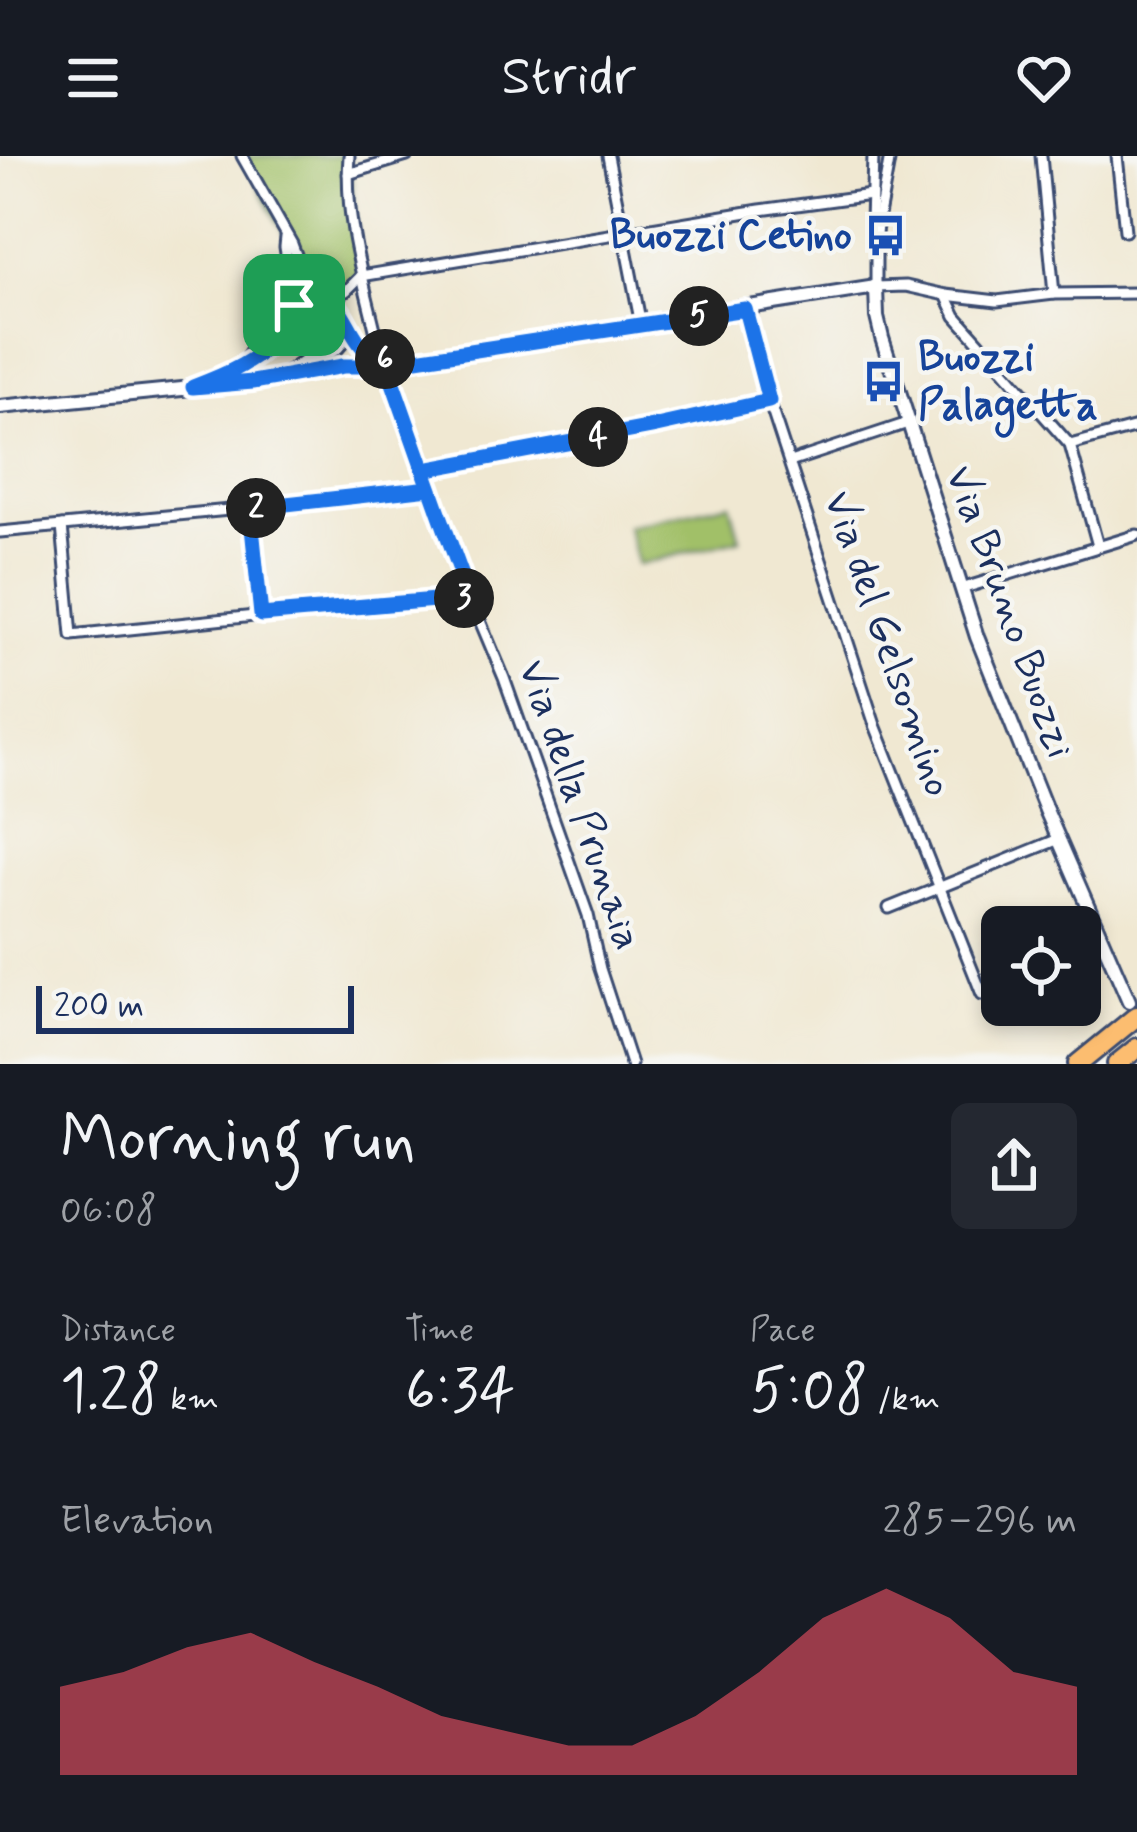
<!DOCTYPE html>
<html lang="en">
<head>
<meta charset="utf-8">
<style>
  :root { --surface:#171b24; --page:#242831; --text:#f1f3f6; --muted:#9ea1a6; --accent:#d1495b }
  body { margin:0; font-family:Mynerve,sans-serif; background:var(--page); color:var(--text); height:100vh; display:flex; flex-direction:column; font-size:45px; white-space:nowrap }
  * { box-sizing:border-box; margin:0 }
  p { font-size:39px; color:var(--muted) }
  .icon { flex:none; width:66px; height:66px; fill:none; stroke:currentColor; stroke-width:2; stroke-linecap:round; stroke-linejoin:round }
  .map { position:relative; height:908px; overflow:hidden }
  .details { display:flex; flex-direction:column; background:var(--surface); flex:1 }
  .details>* { flex:none }
  .fabs { position:absolute; left:981px; top:750px; display:grid; gap:24px }
  .fabs a { display:grid; place-items:center; width:120px; height:120px; border-radius:18px; background:var(--surface); box-shadow:0 6px 18px #0003; font-size:60px }
  .scale { position:absolute; left:36px; bottom:30px; width:318px; box-sizing:border-box; padding-left:12px; border:6px solid #1b2f5e; border-top:0; font-size:33px; line-height:42px; white-space:nowrap; color:#1b2f5e; -webkit-text-stroke:9px #f6f6f2; paint-order:stroke }
  .pin { position:absolute; display:grid; place-items:center; width:102px; height:102px; color:#fff; margin:-51px; border-radius:24px; box-shadow:0 6px 18px #0006 }
  .km { position:absolute; width:60px; height:60px; margin:-30px; border-radius:50%; background:#222; color:#fff; font-size:33px; line-height:60px; text-align:center }
  .round { display:grid; place-items:center; flex:none; width:126px; height:126px; border-radius:18px; background:var(--page) }
  .overview { display:flex; align-items:center; justify-content:space-between; height:204px; padding:0 60px }
  h1 { font-size:66px; font-weight:600; line-height:90px }
  .metrics { display:grid; grid-template-columns:repeat(3,1fr); gap:18px; height:204px; padding:12px 60px }
  .metrics div { display:grid; align-content:center }
  .metrics b { font-size:60px; font-weight:600 }
  .metrics small { font-size:33px; font-weight:400 }
  .metrics p { font-size:33px }
  .chart { height:336px; padding:24px 60px }
  .chart p { display:flex; justify-content:space-between }
  .chart svg { width:100%; height:216px; margin-top:12px; fill:var(--accent); opacity:.7 }
  header { display:flex; justify-content:space-between; align-items:center; height:156px; padding:0 60px; background:var(--surface); font-size:54px; font-weight:600 }
  .map>svg:first-child { display:block }
  .green { fill:#a1c068; stroke:#5e7863; stroke-width:3 }
  .lines { fill:none; stroke-linecap:round; stroke-linejoin:round }
  .minor-casing { stroke:#3b4b6f; stroke-width:15 }
  .tertiary-casing { stroke:#3b4b6f; stroke-width:18 }
  .motorway-casing { stroke:#3b4b6f; stroke-width:24 }
  .minor { stroke:#fff; stroke-width:9 }
  .tertiary { stroke:#fff; stroke-width:12 }
  .motorway { stroke:#fcbd6f; stroke-width:18 }
  .route-casing { stroke:#fff; stroke-width:24 }
  .route { stroke:#1a73e8; stroke-width:15 }
  .labels { text-anchor:middle; dominant-baseline:central; stroke-width:9; stroke-linejoin:round; paint-order:stroke }
  .transit-label { font-size:42px; font-weight:bold; fill:#164399; stroke:#f6f6f2; text-anchor:end }
  .street-label { font-size:42px; fill:#1b2f5e; stroke:#f6f6f2 }
</style>
</head>
<body>
<header><svg class="icon" aria-label="menu" viewBox="0 0 24 24"><path d="M4 6h16M4 12h16M4 18h16"/></svg>Stridr<svg class="icon" aria-label="heart" viewBox="0 0 24 24"><path d="M12 20l-8-8c-3-5 5-10 8-4 3-6 11-1 8 4z"/></svg></header>
<div class="map">
<svg width="1137" height="908" viewBox="0 0 1137 908">
  <rect width="100%" height="100%" fill="#f6f6f2"/>
  <filter id="ink" filterUnits="userSpaceOnUse"><feTurbulence type="fractalNoise" baseFrequency=".00833" numOctaves="2"/><feDisplacementMap in="SourceGraphic" scale="24" xChannelSelector="R" yChannelSelector="G"/><feConvolveMatrix kernelMatrix="1 2 1 2 8 2 1 2 1" color-interpolation-filters="sRGB"/></filter>
  <filter id="wash" filterUnits="userSpaceOnUse"><feTurbulence type="fractalNoise" baseFrequency=".004" numOctaves="4" result="noise"/><feDisplacementMap in="SourceGraphic" scale="48" xChannelSelector="R" yChannelSelector="G"/><feGaussianBlur stdDeviation="2.7" result="paint"/><feColorMatrix in="noise" values="0 0 0 0 0 0 0 0 0 0 0 0 0 0 0 0 0 1.4 0 .05"/><feComposite in="paint" operator="in"/></filter>
  <g filter="url(#wash)">
    <rect width="100%" height="100%" fill="#f0e8d2"/>
    <!-- green -->
    <g class="green">
      <polygon points="242,0 349,0 361,120 339,140 318,140"/>
      <polygon points="730,347 740,383 638,409 627,370"/>
    </g>
  </g>
  <g filter="url(#ink)">
    <g class="lines">
      <defs>
        <g id="minor">
          <polyline points="242,0 292,88 307,128 318,140"/>
          <path d="M349,0c-5,64 15,125 29,186"/>
          <polyline points="608,0 641,169"/>
          <polyline points="873,0 871,66 876,76 876,131 906,130 946,139 997,145 1054,138 1137,137"/>
          <polyline points="1041,0 1054,138"/>
          <polyline points="1117,0 1125,75"/>
          <polyline points="348,18 407,0"/>
          <polyline points="876,76 890,0"/>
          <polyline points="286,81 285,91 294,149"/>
          <polyline points="361,120 760,54 871,39"/>
          <polyline points="946,139 956,160 1070,289 1098,390"/>
          <polyline points="331,144 346,135 361,120"/>
          <polyline points="745,153 769,245 875,569 982,838"/>
          <polyline points="247,201 275,158 290,109"/>
          <polyline points="387,210 470,441 504,522 588,759 600,813 631,908"/>
          <polyline points="1070,289 1137,271"/>
          <polyline points="790,306 908,267"/>
          <polyline points="424,314 652,271 769,245"/>
          <polyline points="250,352 261,459"/>
          <polyline points="62,370 72,479 360,449 470,441"/>
          <polyline points="0,376 250,352 430,332"/>
          <polyline points="961,433 1137,379"/>
          <polyline points="889,752 1059,683"/>
        </g>
        <g id="tertiary">
          <polyline points="286,170 294,190 313,200"/>
          <path d="M290,216c6,-4 12,-9 18,-12 21,-11 32,-4 38,-32"/>
          <path d="M205,226l36,-16 22,-16 23,-24 8,-21c17,-12 42,-13 50,11 2,3 1,6 2,10 8,18 28,31 47,35"/>
          <polyline points="0,251 253,226 333,211 384,211 397,206 876,131 877,161 882,182 977,481 1046,654 1129,845"/>
        </g>
        <g id="motorway">
          <polyline points="1078,908 1137,860"/>
          <polyline points="1117,908 1137,892"/>
        </g>
      </defs>
      <!-- minor casing -->
      <use href="#minor" class="minor-casing"/>
      <!-- tertiary casing -->
      <use href="#tertiary" class="tertiary-casing"/>
      <!-- motorway casing -->
      <use href="#motorway" class="motorway-casing"/>
      <!-- minor -->
      <use href="#minor" class="minor"/>
      <!-- tertiary -->
      <use href="#tertiary" class="tertiary"/>
      <!-- motorway -->
      <use href="#motorway" class="motorway"/>
    </g>
  </g>
  <g class="lines" filter="url(#ink)">
    <defs>
      <path id="route" d="M294,149c-5,9 -7,18 -12,26 -20,29 -57,44 -89,56l60,-5 90,-16h44l43,122 -180,20 11,107 209,-18c-16,-42 -31,-85 -46,-127l228,-43 117,-26 -24,-92 -348,53c-10,-2 -20,-4 -28,-9 -27,-20 -28,-81 -75,-48"/>
    </defs>
    <!-- route casing -->
    <use href="#route" class="route-casing"/>
    <!-- route -->
    <use href="#route" class="route"/>
  </g>
  <!-- icons -->
  <defs>
    <symbol id="bus-bare" viewBox="-9 -9 18 18"><path d="M-5-6H5V4H4V6H2V4H-2V6H-4V4H-5ZM-3.5-4V0h7V-4ZM-3.5 1.2v1.5H-2V1.2ZM2 1.2v1.5H3.5V1.2Z" fill="#1a4fb4" stroke="#f6f6f2" stroke-width="2.5" paint-order="stroke"/></symbol>
  </defs>
  <g fill-rule="evenodd">
    <use href="#bus-bare" x="856" y="50" width="59" height="59"/>
    <use href="#bus-bare" x="854" y="196" width="59" height="59"/>
  </g>
  <g class="labels">
    <!-- transit labels -->
    <g class="transit-label">
      <text x="852" y="80">Buozzi Cetino</text>
      <text x="918" y="202" text-anchor="start">Buozzi<tspan x="918" dy="48">Palagetta</tspan></text>
    </g>
    <!-- street labels -->
    <g class="street-label">
      <text transform="translate(1009 456) rotate(70)">Via Bruno Buozzi</text>
      <text transform="translate(887 488) rotate(71)">Via del Gelsomino</text>
      <text transform="translate(579 649) rotate(71)">Via della Prunaia</text>
    </g>
  </g>
</svg>
<div class="fabs">
<a><svg class="icon" aria-label="locate" viewBox="0 0 24 24"><circle cx="12" cy="12" r="6"/><path d="M12 2v4M12 18v4M2 12h4M18 12h4"/></svg></a>
</div>
<div class="scale">200 m</div>
<div class="pin" style="left:294px;top:149px;background:#1e9e55"><svg class="icon" aria-label="arrive" viewBox="0 0 24 24"><path d="M6 21V4h12l-3 4 3 4H6"/></svg></div>
<b class="km" style="left:256px;top:352px">2</b>
<b class="km" style="left:464px;top:442px">3</b>
<b class="km" style="left:598px;top:281px">4</b>
<b class="km" style="left:699px;top:160px">5</b>
<b class="km" style="left:385px;top:203px">6</b>
</div>
<section class="details">
<div class="overview"><div><h1>Morning run</h1><p>06:08</p></div><a class="round"><svg class="icon" aria-label="share" viewBox="0 0 24 24"><path d="M12 15V3M7 8l5-5 5 5M5 13v7h14v-7"/></svg></a></div>
<div class="metrics">
<div><p>Distance</p><b>1.28<small> km</small></b></div>
<div><p>Time</p><b>6:34</b></div>
<div><p>Pace</p><b>5:08<small> /km</small></b></div>
</div>
<div class="chart"><p><span>Elevation</span>285–296 m</p>
<svg viewBox="0 0 160 44" preserveAspectRatio="none"><path d="M0 44V26L10 23L20 18L30 15L40 21L50 26L60 32L70 35L80 38L90 38L100 32L110 23L120 12L130 6L140 12L150 23L160 26V44z"/></svg>
</div>
</section>
</body>
</html>
